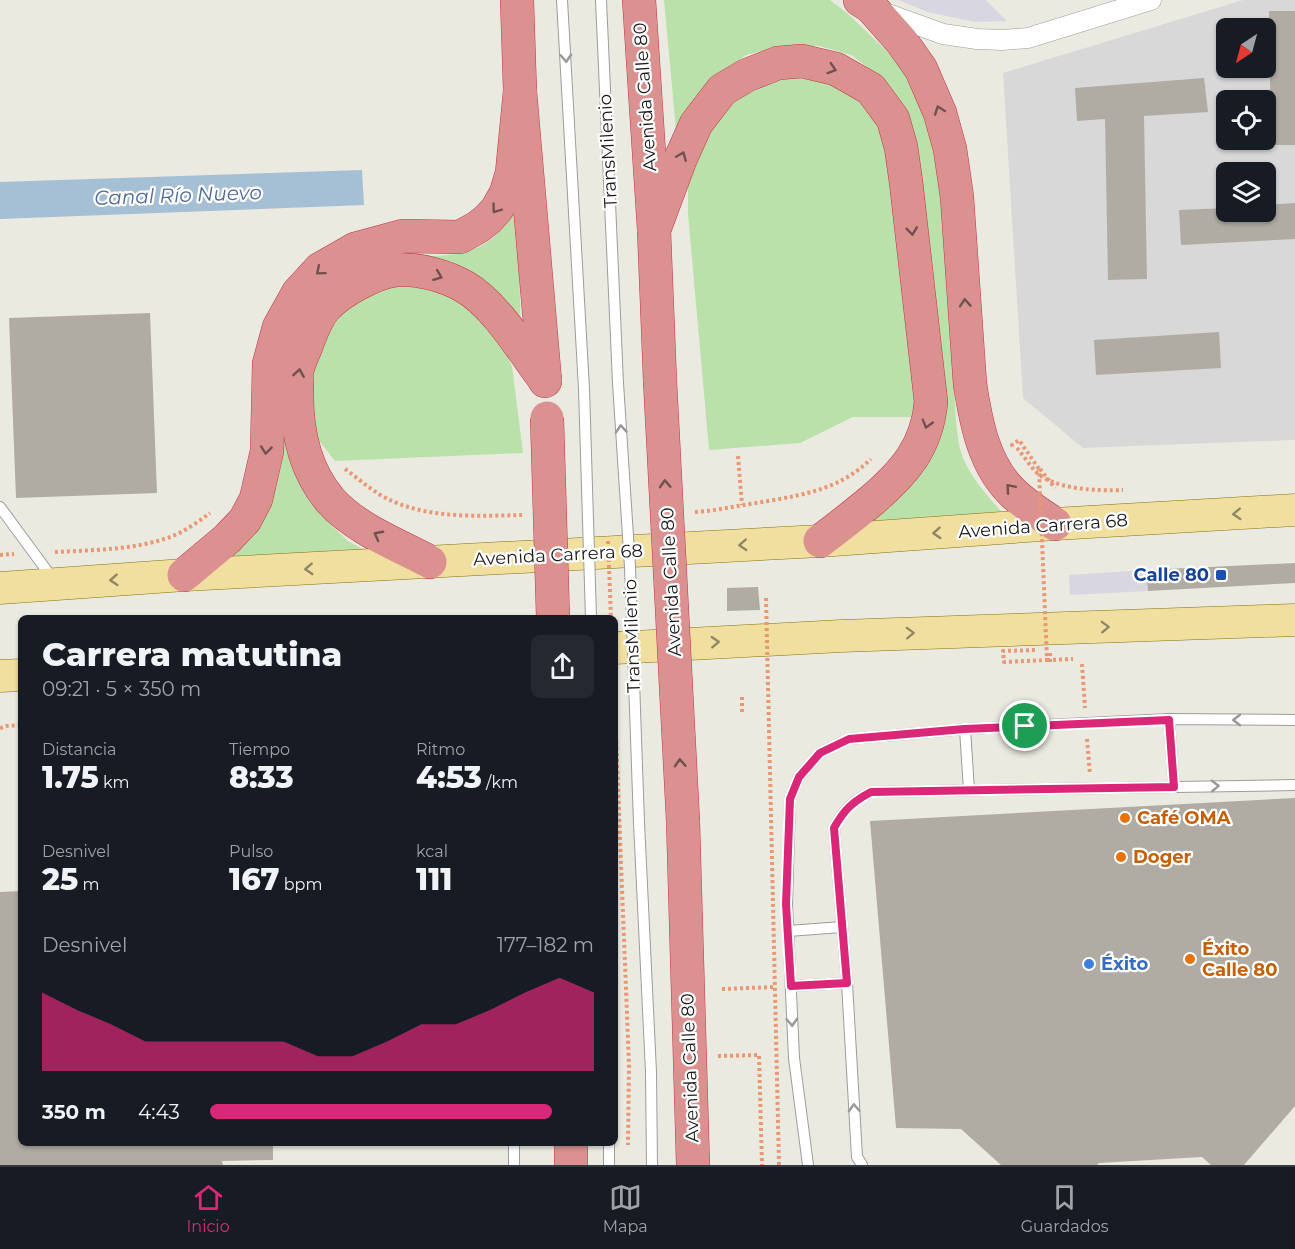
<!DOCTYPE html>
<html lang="es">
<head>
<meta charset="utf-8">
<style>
  :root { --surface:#171b24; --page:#242831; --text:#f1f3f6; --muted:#9ea1a6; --line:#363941; --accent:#db2777 }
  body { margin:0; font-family:Montserrat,sans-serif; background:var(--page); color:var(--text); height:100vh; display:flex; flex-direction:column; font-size:22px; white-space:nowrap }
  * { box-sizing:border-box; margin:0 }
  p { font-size:20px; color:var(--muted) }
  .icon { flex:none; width:33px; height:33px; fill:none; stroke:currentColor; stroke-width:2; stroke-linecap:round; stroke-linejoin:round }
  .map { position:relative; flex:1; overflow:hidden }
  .side { position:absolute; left:18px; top:615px; width:600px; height:531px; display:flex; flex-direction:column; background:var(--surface); border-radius:9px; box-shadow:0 2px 4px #0004 }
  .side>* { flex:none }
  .needle { width:39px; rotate:216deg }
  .controls { position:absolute; left:1216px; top:18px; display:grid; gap:12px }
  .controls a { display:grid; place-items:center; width:60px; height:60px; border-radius:9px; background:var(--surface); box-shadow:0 2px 4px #0004; font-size:30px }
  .pin { position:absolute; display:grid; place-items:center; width:51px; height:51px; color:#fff; margin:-26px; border:3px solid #fff; border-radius:50%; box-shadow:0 2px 6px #0007 }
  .round { display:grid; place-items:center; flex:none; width:63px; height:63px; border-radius:9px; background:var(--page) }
  .headline { display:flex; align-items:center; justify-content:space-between; height:102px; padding:0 24px }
  h1 { font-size:33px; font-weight:800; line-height:45px }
  .metrics { display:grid; grid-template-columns:repeat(3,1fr); gap:9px; height:102px; padding:6px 24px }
  .metrics div { display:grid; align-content:center }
  .metrics b { font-size:30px; font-weight:800 }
  .metrics small { font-size:16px; font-weight:400 }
  .metrics p { font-size:16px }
  .chart { height:168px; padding:12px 24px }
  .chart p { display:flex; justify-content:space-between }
  .chart svg { width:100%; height:108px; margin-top:6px; fill:var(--accent); opacity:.7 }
  ul { padding:0 24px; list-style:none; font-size:20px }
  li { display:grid; grid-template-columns:96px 72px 1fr; align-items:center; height:45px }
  li i { height:15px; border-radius:8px; background:var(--accent) }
  .menu { display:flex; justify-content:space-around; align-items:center; height:84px; border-top:2px solid var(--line); background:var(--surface); font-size:16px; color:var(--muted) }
  .menu a { display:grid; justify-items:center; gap:3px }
  .menu .active { color:var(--accent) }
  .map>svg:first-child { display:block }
  .residential { fill:#d9d8d8; fill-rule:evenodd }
  .grass { fill:#bbe1ab }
  .plaza { fill:#d8d6e1 }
  .water { fill:#a5c0d5 }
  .building { fill:#b0aca4 }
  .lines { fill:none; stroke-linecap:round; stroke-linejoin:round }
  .lane-casing { stroke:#9c9c9c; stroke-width:12 }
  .street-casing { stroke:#9c9c9c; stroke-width:21 }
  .primary-casing { stroke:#82730f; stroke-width:33 }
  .highway-casing { stroke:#c23549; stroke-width:34 }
  .path { stroke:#ea9873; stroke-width:4; stroke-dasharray:3 3; stroke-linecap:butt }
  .lane { stroke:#fff; stroke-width:10 }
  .street { stroke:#fff; stroke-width:20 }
  .primary { stroke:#f1dfa0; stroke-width:32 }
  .highway { stroke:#db9190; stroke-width:33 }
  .lane-bridge-casing { stroke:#9c9c9c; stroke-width:12; stroke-linecap:butt }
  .highway-bridge-casing { stroke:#c23549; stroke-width:34; stroke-linecap:butt }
  .path-bridge { stroke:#ea9873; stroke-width:4; stroke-dasharray:3 3; stroke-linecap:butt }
  .lane-bridge { stroke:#fff; stroke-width:10 }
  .highway-bridge { stroke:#db9190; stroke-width:33 }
  .oneway { stroke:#989898 }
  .oneway2 { stroke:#715050 }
  .oneway3 { stroke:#918764 }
  .route-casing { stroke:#fff; stroke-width:12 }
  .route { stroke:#db2777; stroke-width:8 }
  .transit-dot { fill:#1a4fb4; stroke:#fff; stroke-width:2 }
  .food-dot { fill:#e8710a; stroke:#fff; stroke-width:2 }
  .shop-dot { fill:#3f7fe0; stroke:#fff; stroke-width:2 }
  .labels { text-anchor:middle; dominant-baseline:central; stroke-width:4.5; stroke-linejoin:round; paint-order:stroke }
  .street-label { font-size:18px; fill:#1b1b1b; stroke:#fff }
  .transit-label { font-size:18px; font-weight:bold; fill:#164399; stroke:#fff; text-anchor:end }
  .food-label { font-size:18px; font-weight:bold; fill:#c56008; stroke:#fff; text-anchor:start }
  .shop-label { font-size:18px; font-weight:bold; fill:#366cbe; stroke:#fff; text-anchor:start }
  .water-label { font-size:20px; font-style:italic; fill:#52699f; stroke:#fff }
</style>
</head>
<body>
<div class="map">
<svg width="1295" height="1165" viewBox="0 0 1295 1165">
  <rect width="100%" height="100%" fill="#ebeae1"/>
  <!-- residential -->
  <path class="residential" d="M1243,0h52v440l-212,8 -60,-50 -20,-325zM1227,28h39v40h-39zM1227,100h39v40h-39zM1227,172h39v40h-39z"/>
  <!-- grass -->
  <g class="grass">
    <path d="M664,0h166l17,13 60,57 22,42 12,61 15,247c1,10 2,20 4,29 7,26 28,47 45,67l-147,8 73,-74 -57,-378 -23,-17 -32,-9h-36l-37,9 -28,19 -42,56z"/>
    <polygon points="802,73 837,82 867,104 887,141 914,369 914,417 853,417 800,443 709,450 688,214 688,175 717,111 757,81"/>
    <path d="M517,211l4,118 -94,-73c23,0 50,-3 68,-20 8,-8 15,-17 22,-25z"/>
    <polygon points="406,285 451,295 484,318 503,347 512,366 523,453 335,461 313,433 310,383 318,345 343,313 373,289"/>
    <polygon points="286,426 311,502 335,529 348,541 365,550 215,560 271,496 281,467"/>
  </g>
  <!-- plaza -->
  <g class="plaza">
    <polygon points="898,0 986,0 1007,21 975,22 928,12"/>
    <polygon points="1146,570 1148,591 1070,595 1069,575"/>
  </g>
  <!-- water -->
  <polygon class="water" points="362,170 364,205 0,219 0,182"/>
  <!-- building -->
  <g class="building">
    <polygon points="1269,11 1295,11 1295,145 1271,145"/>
    <polygon points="1204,78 1208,112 1144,116 1147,279 1108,280 1105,119 1077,121 1075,88"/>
    <polygon points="1295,203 1295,239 1181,245 1179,210 1227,208 1227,212 1266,212 1266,205"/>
    <polygon points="150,313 157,493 16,498 9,318"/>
    <polygon points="1219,332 1221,368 1096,375 1094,340"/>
    <polygon points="1295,563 1295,583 1148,591 1146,570"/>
    <polygon points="758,587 760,610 727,611 727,588"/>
    <polygon points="1295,798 1295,1106 1244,1165 1211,1165 1202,1157 1099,1163 1097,1165 1001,1165 961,1129 896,1128 870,821"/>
    <polygon points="21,891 21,1143 273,1143 273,1160 222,1161 223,1165 0,1165 0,892"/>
  </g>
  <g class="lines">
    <defs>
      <g id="lane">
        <polyline points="562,0 584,389"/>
        <polyline points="601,0 618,383"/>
        <polyline points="0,507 53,579"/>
        <polyline points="1169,719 1174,787"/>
        <polyline points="965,729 969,790"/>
        <polyline points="639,823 651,1072 652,1165"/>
        <polyline points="788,931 842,927"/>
        <polyline points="791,986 847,983"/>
        <polyline points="514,1143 514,1165"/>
        <polyline points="609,1143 609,1165"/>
        <polyline points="808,1165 794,1058 787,905 790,799 799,777 820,753 849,739 965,729 1169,719 1295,720"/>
        <path d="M862,1165l-5,-8 -10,-174 -13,-155c10,-18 17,-26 37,-36l424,-7"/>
      </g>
      <polyline id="street" points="882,12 943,34 977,39 1002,40 1028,38 1151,0"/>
      <g id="primary">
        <polyline points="0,588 184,575 820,541 1055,524 1295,510"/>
        <polyline points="615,648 841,636 1295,620"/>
        <polyline points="0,676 21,675"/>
      </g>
      <g id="highway">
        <polyline points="517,0 520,91 545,381"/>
        <polyline points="639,0 654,230 660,381"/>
        <path d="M860,0l11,7 31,35 19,27 19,44 10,36 7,48 13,187c6,39 14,82 44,110 13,12 27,21 41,30"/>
        <path d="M654,230l26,-70 16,-36 26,-34 25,-15 31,-12 24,-2 34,8 35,20 22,30 8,28 5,35 25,220c-4,45 -27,71 -60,99 -17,14 -33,27 -51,40"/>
        <path d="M430,562c-34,-18 -74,-33 -100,-62 -26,-31 -34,-71 -33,-111 0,-6 -1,-12 0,-18 2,-10 8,-20 11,-30 4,-10 9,-24 17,-33 13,-15 50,-36 71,-38 22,-2 50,6 69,17 31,18 58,64 80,93"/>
        <polyline points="184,575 227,539 245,520 256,499 267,451 269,364 279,327 298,293 320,269 355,249 403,236 460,237 478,227 488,219 497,209 506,193 512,173 520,91"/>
        <polyline points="683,821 693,1165"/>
        <polyline points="571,1143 571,1165"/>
      </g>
    </defs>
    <!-- lane casing -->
    <use href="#lane" class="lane-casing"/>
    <!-- street casing -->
    <use href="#street" class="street-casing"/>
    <!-- primary casing -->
    <use href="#primary" class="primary-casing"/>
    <!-- highway casing -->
    <use href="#highway" class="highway-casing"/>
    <!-- path -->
    <g class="path">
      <polyline points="1013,446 1012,445 1019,440 1039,469"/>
      <path d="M1017,448c6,7 12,16 18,23 19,19 63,20 88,19"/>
      <polyline points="738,456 742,505"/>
      <path d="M345,469c14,10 29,24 45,31 41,19 89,16 132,15"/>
      <path d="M695,512l12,-1c21,-3 41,-7 61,-10 40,-7 73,-13 103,-42"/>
      <path d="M55,552c38,-2 79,-2 115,-15 14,-5 28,-15 40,-24"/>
      <polyline points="0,555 14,554"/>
      <polyline points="1050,653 1050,664"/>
      <polyline points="1082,664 1085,708"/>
      <polyline points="742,697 742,712"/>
      <polyline points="615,711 629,1065 628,1145"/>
      <polyline points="0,728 6,726 21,725"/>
      <polyline points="1087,739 1090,774"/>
      <polyline points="722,989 775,987"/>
      <polyline points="718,1056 759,1055 762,1165"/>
    </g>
    <!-- lane -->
    <use href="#lane" class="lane"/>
    <!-- street -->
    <use href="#street" class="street"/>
    <!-- primary -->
    <use href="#primary" class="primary"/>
    <!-- highway -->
    <use href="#highway" class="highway"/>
    <defs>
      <g id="lane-bridge">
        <polyline points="618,383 630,567 639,823"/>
        <polyline points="584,389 591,618"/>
      </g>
      <g id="highway-bridge">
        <polyline points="660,381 683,821"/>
        <polyline points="547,418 553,618"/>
      </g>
    </defs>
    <!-- lane-bridge casing -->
    <use href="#lane-bridge" class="lane-bridge-casing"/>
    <!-- highway-bridge casing -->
    <use href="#highway-bridge" class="highway-bridge-casing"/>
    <!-- path-bridge -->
    <g class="path-bridge">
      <polyline points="1040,469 1055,488"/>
      <polyline points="608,541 611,618"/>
      <polyline points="766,598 779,1165"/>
      <polyline points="1035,650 1003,651 1004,662 1047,660 1039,469"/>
      <polyline points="1047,660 1073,659"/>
    </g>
    <!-- lane-bridge -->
    <use href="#lane-bridge" class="lane-bridge"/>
    <!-- highway-bridge -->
    <use href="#highway-bridge" class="highway-bridge"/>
  </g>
  <!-- one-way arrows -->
  <defs><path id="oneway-chevron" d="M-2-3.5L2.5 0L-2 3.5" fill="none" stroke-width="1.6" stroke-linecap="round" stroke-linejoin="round" transform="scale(1.5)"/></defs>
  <g class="oneway">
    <use href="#oneway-chevron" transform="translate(566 58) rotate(87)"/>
    <use href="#oneway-chevron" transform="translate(621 429) rotate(-94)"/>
    <use href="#oneway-chevron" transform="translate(1237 720) rotate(-180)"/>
    <use href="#oneway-chevron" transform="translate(1215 786) rotate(-1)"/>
    <use href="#oneway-chevron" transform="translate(792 1022) rotate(87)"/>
    <use href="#oneway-chevron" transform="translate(854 1108) rotate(-93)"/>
  </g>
  <g class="oneway2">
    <use href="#oneway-chevron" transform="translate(832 69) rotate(18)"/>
    <use href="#oneway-chevron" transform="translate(939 110) rotate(-110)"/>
    <use href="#oneway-chevron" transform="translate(682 156) rotate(-67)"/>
    <use href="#oneway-chevron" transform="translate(496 209) rotate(126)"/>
    <use href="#oneway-chevron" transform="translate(912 231) rotate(83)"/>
    <use href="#oneway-chevron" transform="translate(320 271) rotate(140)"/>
    <use href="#oneway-chevron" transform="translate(438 276) rotate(21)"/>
    <use href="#oneway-chevron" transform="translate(965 303) rotate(-94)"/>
    <use href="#oneway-chevron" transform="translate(299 373) rotate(-81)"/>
    <use href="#oneway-chevron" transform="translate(927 424) rotate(106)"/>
    <use href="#oneway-chevron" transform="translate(266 450) rotate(96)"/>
    <use href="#oneway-chevron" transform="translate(665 484) rotate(-93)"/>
    <use href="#oneway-chevron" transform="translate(1010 488) rotate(-131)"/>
    <use href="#oneway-chevron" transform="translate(378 535) rotate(-152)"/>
    <use href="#oneway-chevron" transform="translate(680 763) rotate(-93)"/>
  </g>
  <g class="oneway3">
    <use href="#oneway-chevron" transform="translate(1237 514) rotate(177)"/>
    <use href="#oneway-chevron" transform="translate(937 533) rotate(176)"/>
    <use href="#oneway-chevron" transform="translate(743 545) rotate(177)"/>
    <use href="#oneway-chevron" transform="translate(309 569) rotate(177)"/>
    <use href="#oneway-chevron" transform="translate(114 580) rotate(176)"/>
    <use href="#oneway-chevron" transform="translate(1105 627) rotate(-2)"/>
    <use href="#oneway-chevron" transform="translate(910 633) rotate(-2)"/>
    <use href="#oneway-chevron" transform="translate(715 642) rotate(-3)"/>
  </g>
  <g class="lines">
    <defs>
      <path id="route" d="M1169,720l5,67 -303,5c-19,10 -27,18 -37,36l13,155 -56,3 -5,-82 4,-105 9,-22 21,-24 29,-14 115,-10z"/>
    </defs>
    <!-- route casing -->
    <use href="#route" class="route-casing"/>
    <!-- route -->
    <use href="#route" class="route"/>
  </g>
  <!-- markers -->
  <rect class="transit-dot" x="1215" y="569" width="12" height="12" rx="3"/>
  <g class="food-dot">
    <circle cx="1125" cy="818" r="6"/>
    <circle cx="1121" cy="857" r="6"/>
    <circle cx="1190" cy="959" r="6"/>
  </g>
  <circle class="shop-dot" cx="1089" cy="964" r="6"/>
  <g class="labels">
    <!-- street labels -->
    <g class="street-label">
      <text transform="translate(645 97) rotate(-94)">Avenida Calle 80</text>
      <text transform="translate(608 151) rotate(-93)">TransMilenio</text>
      <text transform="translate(1043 526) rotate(-4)">Avenida Carrera 68</text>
      <text transform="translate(558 555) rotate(-3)">Avenida Carrera 68</text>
      <text transform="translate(671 582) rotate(-93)">Avenida Calle 80</text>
      <text transform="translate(632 636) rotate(-92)">TransMilenio</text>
      <text transform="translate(690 1068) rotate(-92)">Avenida Calle 80</text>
    </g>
    <!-- transit labels -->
    <g class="transit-label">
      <text x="1209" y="575">Calle 80</text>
    </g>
    <!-- food labels -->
    <g class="food-label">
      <text x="1137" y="818">Café OMA</text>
      <text x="1133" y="857">Doger</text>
      <text x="1202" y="949">Éxito<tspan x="1202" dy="21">Calle 80</tspan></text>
    </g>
    <!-- shop labels -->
    <g class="shop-label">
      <text x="1101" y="964">Éxito</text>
    </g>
    <!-- water labels -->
    <g class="water-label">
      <text transform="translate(178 195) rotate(-2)">Canal Río Nuevo</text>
    </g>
  </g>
</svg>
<div class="controls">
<a><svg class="needle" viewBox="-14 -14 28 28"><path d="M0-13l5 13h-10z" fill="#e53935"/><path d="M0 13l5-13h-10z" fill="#9ea1a6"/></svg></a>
<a><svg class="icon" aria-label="locate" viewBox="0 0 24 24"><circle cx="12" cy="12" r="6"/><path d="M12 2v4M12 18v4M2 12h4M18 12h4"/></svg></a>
<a><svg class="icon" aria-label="layers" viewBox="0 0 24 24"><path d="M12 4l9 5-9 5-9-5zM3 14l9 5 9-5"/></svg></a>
</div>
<div class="pin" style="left:1025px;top:726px;background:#1e9e55"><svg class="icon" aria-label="arrive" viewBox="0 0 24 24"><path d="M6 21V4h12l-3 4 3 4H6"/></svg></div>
<section class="side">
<div class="headline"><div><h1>Carrera matutina</h1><p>09:21 · 5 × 350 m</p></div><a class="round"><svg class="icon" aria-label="share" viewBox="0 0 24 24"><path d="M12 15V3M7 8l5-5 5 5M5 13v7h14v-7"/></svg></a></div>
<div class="metrics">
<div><p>Distancia</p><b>1.75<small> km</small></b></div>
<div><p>Tiempo</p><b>8:33</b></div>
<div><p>Ritmo</p><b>4:53<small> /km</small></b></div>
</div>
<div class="metrics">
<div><p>Desnivel</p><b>25<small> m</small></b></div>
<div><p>Pulso</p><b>167<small> bpm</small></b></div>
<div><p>kcal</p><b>111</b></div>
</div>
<div class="chart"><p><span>Desnivel</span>177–182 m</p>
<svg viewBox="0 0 160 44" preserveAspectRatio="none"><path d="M0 44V12L10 19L20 25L30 32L40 32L50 32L60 32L70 32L80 38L90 38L100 32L110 25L120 25L130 19L140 12L150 6L160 12V44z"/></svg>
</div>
<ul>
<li><b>350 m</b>4:43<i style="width:89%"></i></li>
</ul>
</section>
</div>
<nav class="menu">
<a class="active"><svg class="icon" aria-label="home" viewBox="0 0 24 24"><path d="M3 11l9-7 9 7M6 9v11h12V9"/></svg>Inicio</a>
<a><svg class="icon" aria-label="map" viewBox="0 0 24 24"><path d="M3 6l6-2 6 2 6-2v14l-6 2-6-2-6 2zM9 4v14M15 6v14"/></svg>Mapa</a>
<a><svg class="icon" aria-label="saved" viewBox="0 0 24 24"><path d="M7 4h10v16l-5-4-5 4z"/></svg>Guardados</a>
</nav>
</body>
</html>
